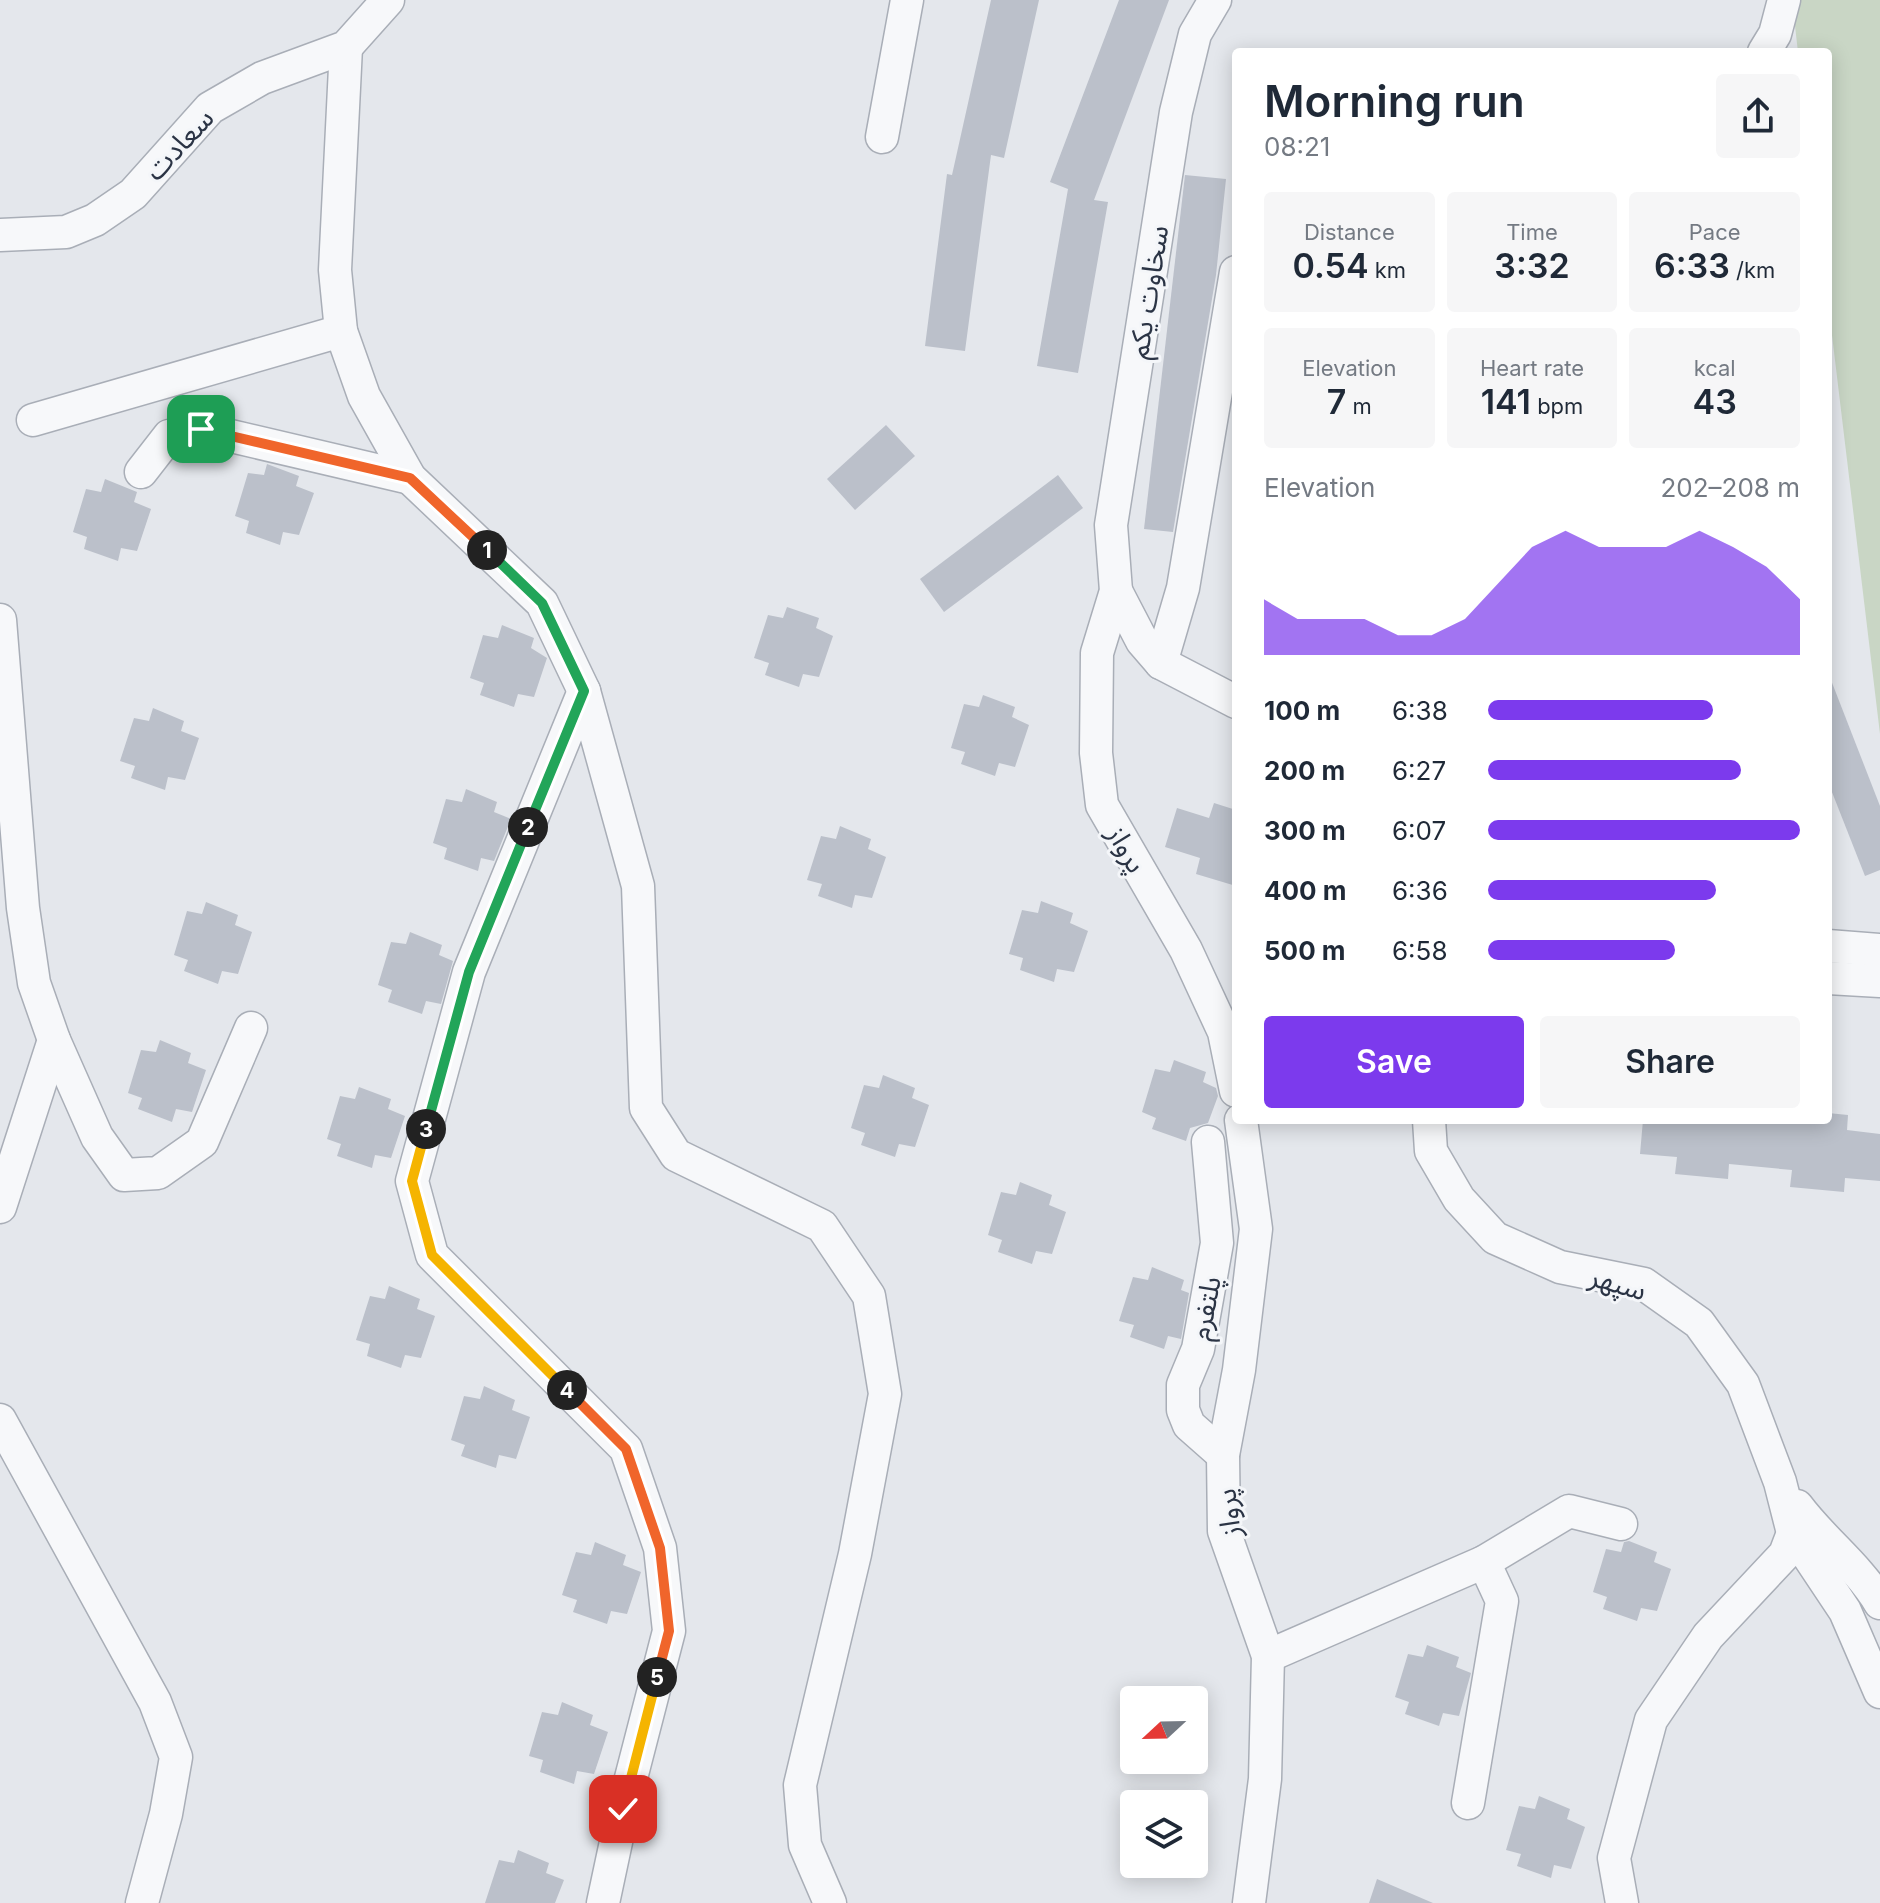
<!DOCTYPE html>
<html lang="en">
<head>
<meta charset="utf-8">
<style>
  :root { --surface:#fff; --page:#f6f6f7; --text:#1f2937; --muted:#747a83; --accent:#7c3aed }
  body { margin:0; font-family:Inter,"Noto Sans Arabic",sans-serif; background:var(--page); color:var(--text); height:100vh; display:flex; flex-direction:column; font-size:30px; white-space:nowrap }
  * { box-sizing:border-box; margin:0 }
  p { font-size:26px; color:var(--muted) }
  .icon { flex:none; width:44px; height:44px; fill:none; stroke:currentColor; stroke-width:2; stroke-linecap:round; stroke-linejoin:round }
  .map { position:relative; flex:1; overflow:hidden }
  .panel { position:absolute; left:1232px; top:48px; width:600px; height:1076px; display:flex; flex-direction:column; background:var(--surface); border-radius:8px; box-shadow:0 4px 20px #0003 }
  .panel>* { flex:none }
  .needle { width:52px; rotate:248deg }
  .fabs { position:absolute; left:1120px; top:1686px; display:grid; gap:16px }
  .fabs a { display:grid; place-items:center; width:88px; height:88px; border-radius:8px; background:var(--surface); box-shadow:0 4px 20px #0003; font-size:40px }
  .pin { position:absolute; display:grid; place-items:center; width:68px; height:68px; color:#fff; margin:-34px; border-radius:16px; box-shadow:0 4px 12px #0006 }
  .km { position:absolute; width:40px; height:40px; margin:-20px; border-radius:50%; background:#222; color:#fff; font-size:22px; line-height:40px; text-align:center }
  .round { display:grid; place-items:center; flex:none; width:84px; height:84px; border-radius:8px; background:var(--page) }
  .summary { display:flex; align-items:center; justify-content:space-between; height:136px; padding:0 32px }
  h1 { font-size:44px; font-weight:600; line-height:60px }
  .figures { display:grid; grid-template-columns:repeat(3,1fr); gap:12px; height:136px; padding:8px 32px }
  .figures div { display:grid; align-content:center; border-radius:8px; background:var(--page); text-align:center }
  .figures b { font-size:34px; font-weight:600 }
  .figures small { font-size:22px; font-weight:400 }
  .figures p { font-size:22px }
  .chart { height:224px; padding:16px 32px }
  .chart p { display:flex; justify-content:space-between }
  .chart svg { width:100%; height:144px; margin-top:8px; fill:var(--accent); opacity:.7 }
  .button { display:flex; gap:16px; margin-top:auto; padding:16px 32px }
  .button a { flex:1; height:92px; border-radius:8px; background:var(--accent); color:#fff; font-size:32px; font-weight:600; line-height:92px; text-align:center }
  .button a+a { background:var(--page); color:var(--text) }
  ul { padding:0 32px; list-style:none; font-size:26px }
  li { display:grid; grid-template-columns:128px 96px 1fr; align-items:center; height:60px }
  li i { height:20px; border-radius:10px; background:var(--accent) }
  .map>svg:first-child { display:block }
  .green { fill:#c9d6c5 }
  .building { fill:#bbc0ca }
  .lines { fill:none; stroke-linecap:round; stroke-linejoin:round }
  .minor-casing { stroke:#a9aeb7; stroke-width:35 }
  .minor { stroke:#f7f8fa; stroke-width:32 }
  .split-1-casing { stroke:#fff; stroke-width:16 }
  .split-2-casing { stroke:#fff; stroke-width:16 }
  .split-3-casing { stroke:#fff; stroke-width:16 }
  .split-4-casing { stroke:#fff; stroke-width:16 }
  .split-5-casing { stroke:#fff; stroke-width:16 }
  .split-6-casing { stroke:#fff; stroke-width:16 }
  .split-1 { stroke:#f0652b; stroke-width:10 }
  .split-2 { stroke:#22a559; stroke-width:10 }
  .split-3 { stroke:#22a559; stroke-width:10 }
  .split-4 { stroke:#f5b400; stroke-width:10 }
  .split-5 { stroke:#f0652b; stroke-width:10 }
  .split-6 { stroke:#f5b400; stroke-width:10 }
  .labels { text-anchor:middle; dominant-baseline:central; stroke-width:6; stroke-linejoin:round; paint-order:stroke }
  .street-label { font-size:28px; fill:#2b3445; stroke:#f4f6f9 }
</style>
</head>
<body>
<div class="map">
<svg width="1880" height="1903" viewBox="0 0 1880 1903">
  <rect width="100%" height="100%" fill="#e4e7ec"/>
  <!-- green -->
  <polygon class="green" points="1792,0 1880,0 1880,734 1828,302 1828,52 1798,52"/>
  <!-- building -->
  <g class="building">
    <polygon points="991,0 1039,0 1004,158 991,155 965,351 925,346 947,174 952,175"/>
    <polygon points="1119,0 1169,0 1094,200 1108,202 1078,373 1037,366 1068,189 1050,182"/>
    <polygon points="1185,175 1226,179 1216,275 1173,532 1144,529"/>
    <polygon points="886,425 915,456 855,510 827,479"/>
    <polygon points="267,464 299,476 296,486 314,493 299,535 283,532 280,545 246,533 249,521 235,516 248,473 264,475"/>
    <polygon points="1058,475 1083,508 944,612 920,579"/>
    <polygon points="105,479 137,492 134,502 151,509 137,551 121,548 118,561 84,549 87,537 73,532 86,489 101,492"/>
    <polygon points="787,607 819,618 816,628 833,636 819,677 803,674 799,687 765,675 769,663 754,658 768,615 783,618"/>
    <polygon points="502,625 534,638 531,648 547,658 534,697 518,694 514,707 480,695 484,683 470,678 483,635 498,638"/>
    <polygon points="1829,675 1880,806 1880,870 1865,876 1828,782"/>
    <polygon points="983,695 1015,707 1012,717 1029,725 1015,767 999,763 995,776 961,764 965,752 951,748 964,704 979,707"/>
    <polygon points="153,708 184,721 181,731 199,738 185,780 168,777 165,790 131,778 135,766 120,761 134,718 149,721"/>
    <polygon points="466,789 497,802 494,812 511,819 494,861 481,858 478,871 444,859 447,848 433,843 446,799 462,802"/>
    <polygon points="1214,803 1236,810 1236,886 1196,874 1200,858 1165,847 1177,808 1209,818"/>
    <polygon points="840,826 871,839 868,849 886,857 872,898 855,895 852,908 818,896 822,884 807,880 821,836 836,839"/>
    <polygon points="1041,901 1073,913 1070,923 1088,931 1074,972 1057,969 1054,982 1020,970 1023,958 1009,954 1022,910 1038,913"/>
    <polygon points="206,902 238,915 235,925 252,932 238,974 222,971 218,984 184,971 188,960 174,955 187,911 202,914"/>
    <polygon points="410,932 442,945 439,955 453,961 441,1004 426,1001 422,1014 388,1002 392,990 378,985 391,942 406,944"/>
    <polygon points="160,1040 191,1053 188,1063 206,1070 192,1112 176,1109 172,1122 138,1109 142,1098 128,1093 141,1050 156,1052"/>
    <polygon points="1174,1060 1206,1072 1203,1082 1216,1088 1218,1096 1208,1123 1190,1128 1186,1141 1152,1129 1156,1118 1142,1112 1155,1069 1170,1072"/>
    <polygon points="883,1075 915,1088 912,1098 929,1105 915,1147 899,1144 895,1157 861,1145 865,1133 851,1128 864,1085 879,1088"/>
    <polygon points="359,1087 391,1099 388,1109 405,1116 391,1158 375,1155 372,1168 337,1156 341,1144 327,1139 340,1096 355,1099"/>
    <polygon points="1828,1113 1848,1115 1847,1130 1880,1134 1880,1181 1845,1178 1844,1192 1790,1187 1792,1170 1729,1164 1728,1179 1675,1174 1677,1157 1640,1154 1643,1120 1750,1120 1793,1124 1794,1120 1828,1120"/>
    <polygon points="1020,1182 1052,1195 1049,1205 1066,1212 1052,1254 1036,1251 1032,1264 998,1252 1002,1240 988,1235 1001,1192 1016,1195"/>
    <polygon points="1152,1267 1184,1280 1181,1290 1189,1293 1181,1339 1168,1336 1164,1349 1130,1337 1134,1325 1119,1321 1133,1277 1148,1280"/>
    <polygon points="389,1286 420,1299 417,1309 435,1316 421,1358 405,1355 401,1368 367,1356 370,1344 356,1340 370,1296 385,1299"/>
    <polygon points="484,1386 515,1400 512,1410 530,1417 516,1459 499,1455 496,1468 461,1456 465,1445 451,1440 464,1396 480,1399"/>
    <polygon points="1629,1541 1657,1552 1654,1562 1671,1569 1657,1611 1641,1608 1637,1621 1603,1609 1607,1597 1593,1592 1606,1549 1621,1552 1624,1542"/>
    <polygon points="595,1542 626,1555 623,1565 641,1572 627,1614 611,1611 607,1624 573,1612 577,1600 562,1595 576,1552 591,1555"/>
    <polygon points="1427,1645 1459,1657 1456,1667 1471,1673 1459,1716 1443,1713 1439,1726 1405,1714 1409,1702 1395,1697 1408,1654 1423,1657"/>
    <polygon points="562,1702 593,1715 590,1725 608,1732 594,1774 577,1771 574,1784 540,1772 543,1760 529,1756 542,1712 558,1715"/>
    <polygon points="1539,1796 1570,1809 1567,1819 1585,1827 1571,1869 1554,1865 1551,1878 1517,1866 1521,1854 1506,1850 1519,1806 1535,1809"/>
    <polygon points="518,1850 549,1863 546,1873 564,1880 555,1903 485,1903 499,1860 514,1863"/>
    <polygon points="1377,1879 1433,1903 1369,1903"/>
  </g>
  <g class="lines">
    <defs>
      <g id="minor">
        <polyline points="1215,0 1195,34 1176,112 1111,525 1116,591 1097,653 1096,753 1102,805 1186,950 1224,1032 1236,1091"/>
        <polyline points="346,47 335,270 341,331 364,396 410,478 542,603 584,691 638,886 646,1108 676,1155 822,1226 869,1296 885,1394 855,1554 800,1785 805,1845 830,1903"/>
        <polyline points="1764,52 1775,34 1784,0"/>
        <polyline points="882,137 907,0"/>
        <polyline points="0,235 66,232 95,220 133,194 210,108 262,78 346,47 388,0"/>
        <polyline points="33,420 341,331"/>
        <polyline points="141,472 169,436 201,429 410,478"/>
        <polyline points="1116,591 1142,641 1161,663 1236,702"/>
        <polyline points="0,620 23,908 34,983 54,1040 97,1137 124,1175 158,1173 202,1142 251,1028"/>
        <polyline points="1161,663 1183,588 1236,272"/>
        <polyline points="584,691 469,972 412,1181 432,1255 626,1449 660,1548 669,1631 623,1809 603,1903"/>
        <polyline points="1828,946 1880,950"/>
        <polyline points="1828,978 1880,981"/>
        <polyline points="1241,1120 1256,1229 1239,1370 1223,1455 1224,1531 1268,1656 1265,1779 1249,1903"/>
        <polyline points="1429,1120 1431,1151 1459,1199 1495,1238 1560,1267 1644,1284 1699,1323 1743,1384 1780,1482 1793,1533 1845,1611 1880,1692"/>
        <polyline points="1208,1142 1217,1243 1198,1349 1183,1385 1183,1410 1189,1425 1223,1455"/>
        <polyline points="0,1207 54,1040"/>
        <polyline points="0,1420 155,1702 176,1757 166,1814 142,1903"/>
        <path d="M1797,1506c26,35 61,60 83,97"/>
        <polyline points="1268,1656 1484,1562 1569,1511 1621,1524"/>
        <polyline points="1468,1803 1502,1601 1484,1562"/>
        <polyline points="1622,1903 1614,1858 1651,1720 1708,1636 1785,1554 1793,1533"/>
      </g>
    </defs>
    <!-- minor casing -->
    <use href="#minor" class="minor-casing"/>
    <!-- minor -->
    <use href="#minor" class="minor"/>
  </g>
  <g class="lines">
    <defs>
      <polyline id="split-1" points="201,429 410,478 487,550"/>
      <polyline id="split-2" points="487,550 542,603 584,691 528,827"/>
      <polyline id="split-3" points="426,1129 469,972 528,827"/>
      <polyline id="split-4" points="426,1129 412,1181 432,1255 567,1390"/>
      <polyline id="split-5" points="567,1390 626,1449 660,1548 669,1631 657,1677"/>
      <polyline id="split-6" points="623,1809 657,1677"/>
    </defs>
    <!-- split-1 casing -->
    <use href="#split-1" class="split-1-casing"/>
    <!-- split-2 casing -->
    <use href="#split-2" class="split-2-casing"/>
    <!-- split-3 casing -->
    <use href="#split-3" class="split-3-casing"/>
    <!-- split-4 casing -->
    <use href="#split-4" class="split-4-casing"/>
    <!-- split-5 casing -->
    <use href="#split-5" class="split-5-casing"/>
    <!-- split-6 casing -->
    <use href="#split-6" class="split-6-casing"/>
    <!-- split-1 -->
    <use href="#split-1" class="split-1"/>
    <!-- split-2 -->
    <use href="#split-2" class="split-2"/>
    <!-- split-3 -->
    <use href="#split-3" class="split-3"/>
    <!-- split-4 -->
    <use href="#split-4" class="split-4"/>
    <!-- split-5 -->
    <use href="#split-5" class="split-5"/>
    <!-- split-6 -->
    <use href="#split-6" class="split-6"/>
  </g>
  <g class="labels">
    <!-- street labels -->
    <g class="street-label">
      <text transform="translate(179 144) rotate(-47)">سعادت</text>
      <text transform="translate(1148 292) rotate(-81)">سخاوت یکم</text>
      <text transform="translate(1127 849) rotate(60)">پرواز</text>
      <text transform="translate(1618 1283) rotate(16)">سپهر</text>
      <text transform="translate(1205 1308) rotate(-79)">پلتفرم</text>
      <text transform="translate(1228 1513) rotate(-97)">پرواز</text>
    </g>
  </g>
</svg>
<div class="fabs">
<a><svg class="needle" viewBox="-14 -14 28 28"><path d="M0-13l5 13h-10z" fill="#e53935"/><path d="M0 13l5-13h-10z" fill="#747a83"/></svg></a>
<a><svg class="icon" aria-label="layers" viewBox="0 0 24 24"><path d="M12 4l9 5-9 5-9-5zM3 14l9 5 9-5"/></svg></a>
</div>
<div class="pin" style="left:201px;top:429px;background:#1e9e55"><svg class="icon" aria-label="arrive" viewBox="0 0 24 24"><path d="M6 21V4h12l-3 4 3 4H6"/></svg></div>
<div class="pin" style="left:623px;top:1809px;background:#d93025"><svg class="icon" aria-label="check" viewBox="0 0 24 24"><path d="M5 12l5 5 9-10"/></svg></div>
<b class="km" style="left:487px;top:550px">1</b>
<b class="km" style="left:528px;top:827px">2</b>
<b class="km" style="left:426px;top:1129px">3</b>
<b class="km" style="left:567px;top:1390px">4</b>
<b class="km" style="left:657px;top:1677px">5</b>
<section class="panel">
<div class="summary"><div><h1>Morning run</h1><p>08:21</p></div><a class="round"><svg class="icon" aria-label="share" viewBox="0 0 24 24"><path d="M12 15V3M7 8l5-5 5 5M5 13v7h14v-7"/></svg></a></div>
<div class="figures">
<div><p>Distance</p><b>0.54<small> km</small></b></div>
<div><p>Time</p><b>3:32</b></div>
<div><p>Pace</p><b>6:33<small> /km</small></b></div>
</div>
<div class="figures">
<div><p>Elevation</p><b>7<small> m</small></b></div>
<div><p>Heart rate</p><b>141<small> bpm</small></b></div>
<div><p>kcal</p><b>43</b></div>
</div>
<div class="chart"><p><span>Elevation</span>202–208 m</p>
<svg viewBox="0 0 160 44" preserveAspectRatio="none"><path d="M0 44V27L10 33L20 33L30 33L40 38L50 38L60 33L70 22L80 11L90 6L100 11L110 11L120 11L130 6L140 11L150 17L160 27V44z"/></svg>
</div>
<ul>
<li><b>100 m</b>6:38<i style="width:72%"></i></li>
<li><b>200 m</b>6:27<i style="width:81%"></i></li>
<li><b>300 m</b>6:07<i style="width:100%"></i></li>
<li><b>400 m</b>6:36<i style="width:73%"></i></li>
<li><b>500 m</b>6:58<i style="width:60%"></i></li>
</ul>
<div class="button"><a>Save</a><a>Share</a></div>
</section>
</div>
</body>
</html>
